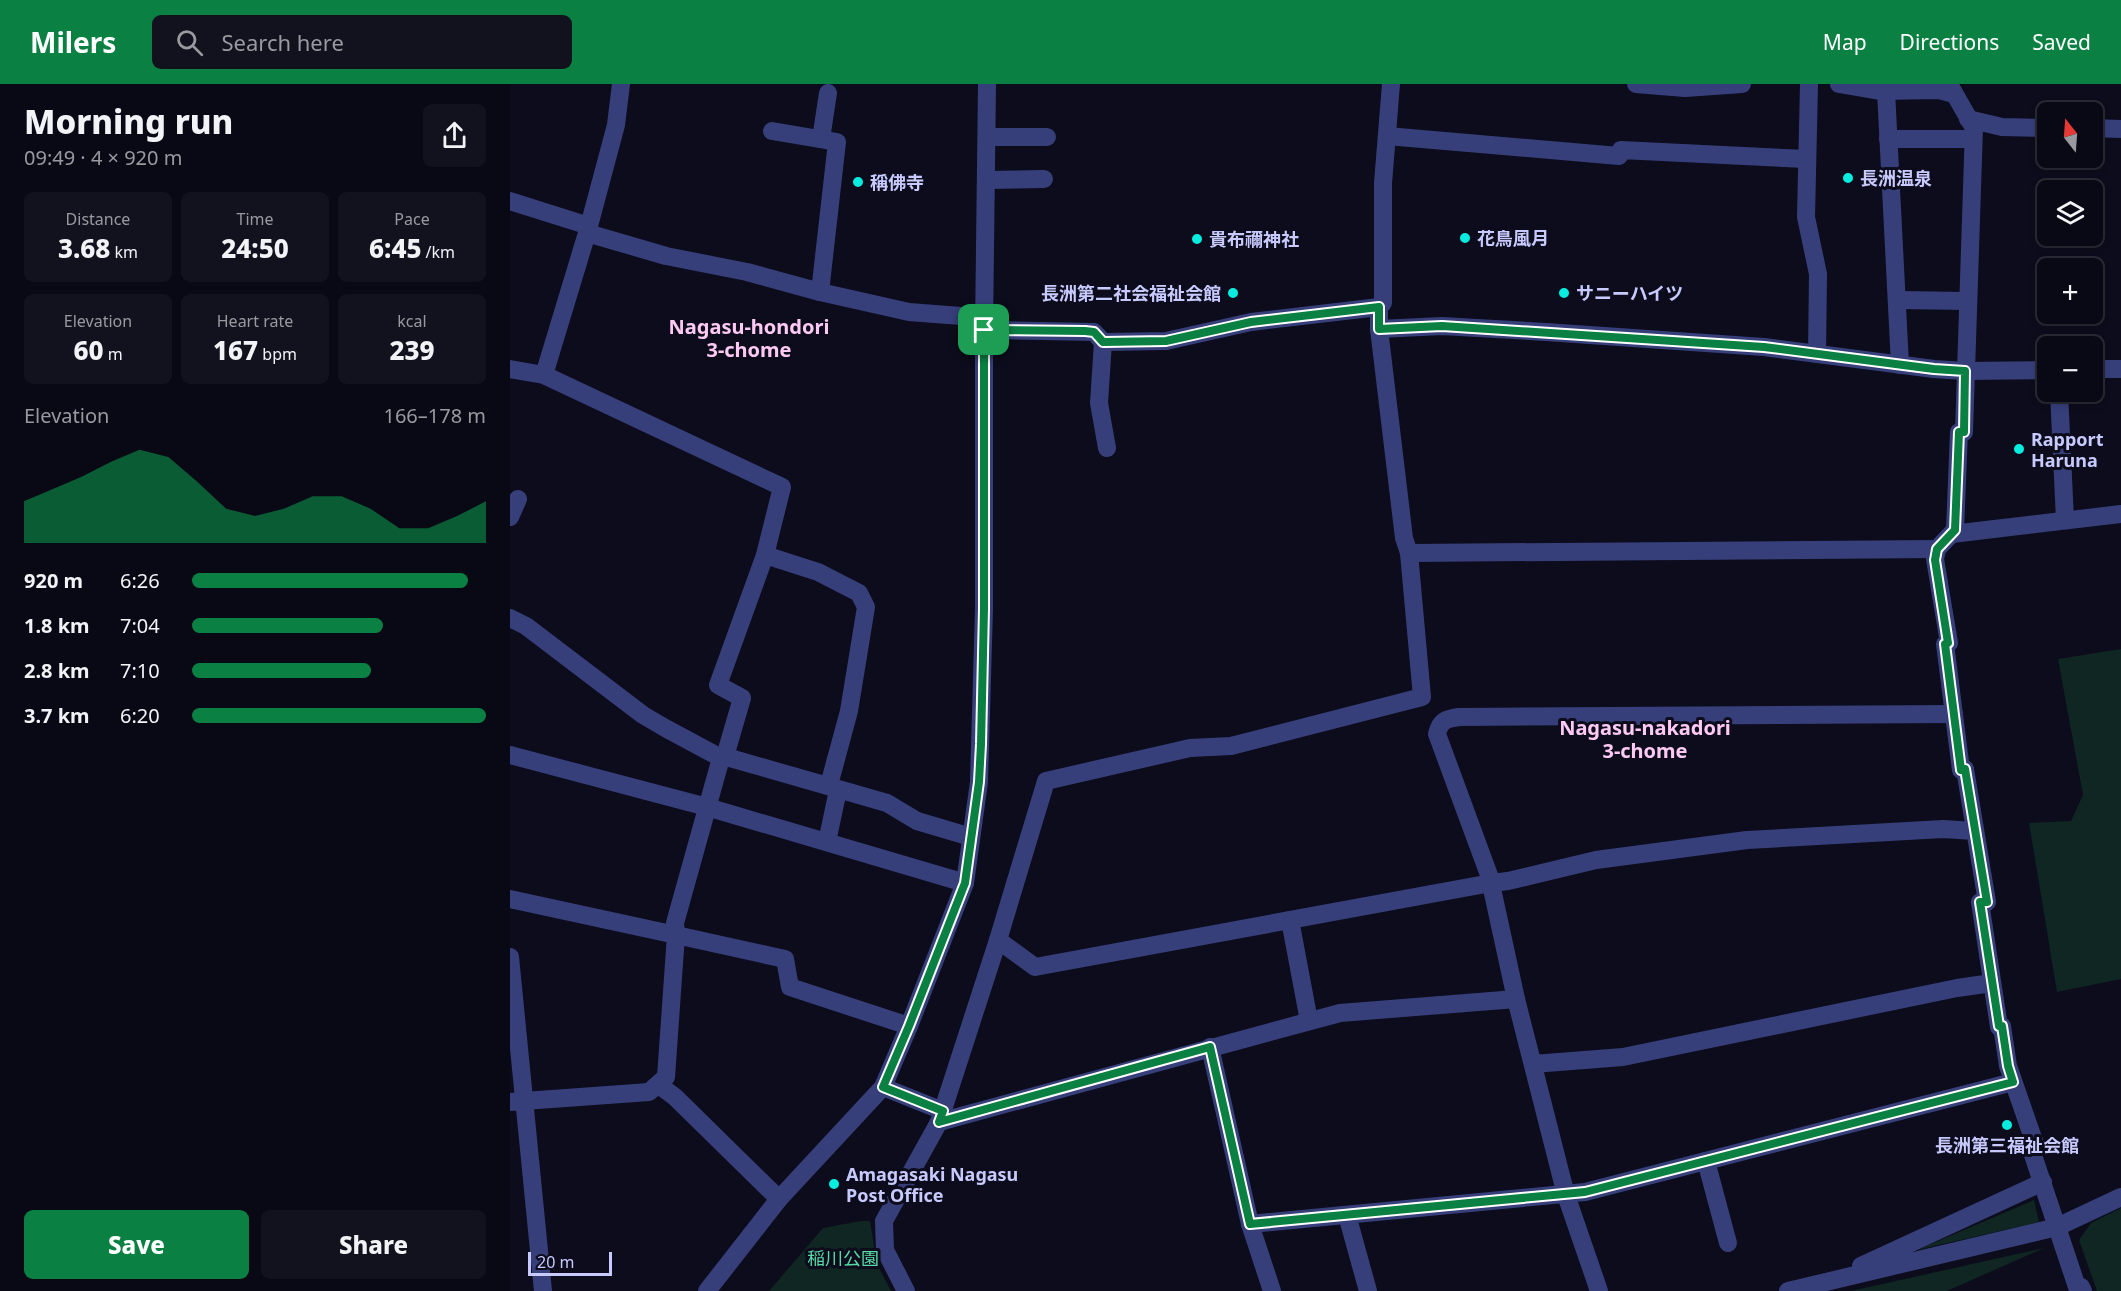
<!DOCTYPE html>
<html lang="en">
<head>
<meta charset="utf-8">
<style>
  :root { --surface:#090915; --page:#12121e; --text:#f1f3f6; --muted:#999aa0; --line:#292a34; --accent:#0b8043 }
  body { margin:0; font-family:"Noto Sans","Noto Sans JP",sans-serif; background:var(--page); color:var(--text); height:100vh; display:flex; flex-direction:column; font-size:22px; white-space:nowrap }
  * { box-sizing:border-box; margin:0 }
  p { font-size:20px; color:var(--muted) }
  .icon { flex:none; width:33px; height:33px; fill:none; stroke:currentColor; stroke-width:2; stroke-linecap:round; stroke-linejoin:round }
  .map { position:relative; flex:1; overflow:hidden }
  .details { display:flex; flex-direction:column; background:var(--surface); width:510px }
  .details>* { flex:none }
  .needle { width:39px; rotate:343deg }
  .tools { position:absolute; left:1527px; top:18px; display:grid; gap:12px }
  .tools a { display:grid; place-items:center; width:66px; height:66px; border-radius:9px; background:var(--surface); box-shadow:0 3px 9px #0003,0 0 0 2px var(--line); font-size:30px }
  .scale { position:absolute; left:18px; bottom:15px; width:84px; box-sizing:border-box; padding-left:6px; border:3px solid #c8cafe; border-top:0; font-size:16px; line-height:21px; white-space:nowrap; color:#c8cafe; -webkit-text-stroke:4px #0c0c1c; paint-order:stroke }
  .pin { position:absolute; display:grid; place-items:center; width:51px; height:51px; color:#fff; margin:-26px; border-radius:12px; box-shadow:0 3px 9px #0006 }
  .round { display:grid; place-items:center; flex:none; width:63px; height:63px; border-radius:9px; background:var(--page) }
  .headline { display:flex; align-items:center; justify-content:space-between; height:102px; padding:0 24px }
  h1 { font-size:33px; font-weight:800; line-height:45px }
  .stats { display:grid; grid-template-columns:repeat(3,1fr); gap:9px; height:102px; padding:6px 24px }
  .stats div { display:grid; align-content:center; border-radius:9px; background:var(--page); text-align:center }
  .stats b { font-size:26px; font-weight:800 }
  .stats small { font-size:16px; font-weight:400 }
  .stats p { font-size:16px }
  .chart { height:168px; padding:12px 24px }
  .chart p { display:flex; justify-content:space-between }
  .chart svg { width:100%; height:108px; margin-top:6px; fill:var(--accent); opacity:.7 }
  .action { display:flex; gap:12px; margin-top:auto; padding:12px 24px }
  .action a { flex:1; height:69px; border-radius:9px; background:var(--accent); color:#fff; font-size:24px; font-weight:800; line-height:69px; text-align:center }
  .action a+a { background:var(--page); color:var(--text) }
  ul { padding:0 24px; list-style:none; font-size:20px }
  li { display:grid; grid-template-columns:96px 72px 1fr; align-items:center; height:45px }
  li i { height:15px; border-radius:8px; background:var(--accent) }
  header { display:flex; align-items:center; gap:36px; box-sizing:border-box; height:84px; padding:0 30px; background:var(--accent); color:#fff }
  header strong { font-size:28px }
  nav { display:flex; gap:33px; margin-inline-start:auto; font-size:21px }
  .search { width:420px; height:54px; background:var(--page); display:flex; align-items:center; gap:15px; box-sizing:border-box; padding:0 21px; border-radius:9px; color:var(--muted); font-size:22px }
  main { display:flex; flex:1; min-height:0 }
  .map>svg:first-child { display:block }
  .green { fill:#0f2622 }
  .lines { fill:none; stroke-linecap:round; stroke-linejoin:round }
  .minor { stroke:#373f7b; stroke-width:18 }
  .tree { fill:#357e67 }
  .route-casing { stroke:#fff; stroke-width:12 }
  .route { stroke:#0b8043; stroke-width:8 }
  .poi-dot { fill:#05ede0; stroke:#0c0c1c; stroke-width:2 }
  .labels { text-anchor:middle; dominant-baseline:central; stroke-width:6; stroke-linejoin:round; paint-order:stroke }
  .poi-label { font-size:18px; font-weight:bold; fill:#c8cafe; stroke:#0c0c1c; text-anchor:start }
  .park-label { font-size:18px; fill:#57dba5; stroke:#0c0c1c }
  .neighbourhood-label { font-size:20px; font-weight:bold; fill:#fecaf3; stroke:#0c0c1c }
</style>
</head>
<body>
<header>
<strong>Milers</strong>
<div class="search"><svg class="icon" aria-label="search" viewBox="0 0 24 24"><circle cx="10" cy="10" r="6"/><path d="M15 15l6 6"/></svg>Search here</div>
<nav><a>Map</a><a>Directions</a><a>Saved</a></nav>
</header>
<main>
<section class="details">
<div class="headline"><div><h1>Morning run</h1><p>09:49 · 4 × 920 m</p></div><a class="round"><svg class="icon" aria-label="share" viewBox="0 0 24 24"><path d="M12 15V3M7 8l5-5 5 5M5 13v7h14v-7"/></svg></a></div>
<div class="stats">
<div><p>Distance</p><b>3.68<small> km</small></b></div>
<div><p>Time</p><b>24:50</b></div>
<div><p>Pace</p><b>6:45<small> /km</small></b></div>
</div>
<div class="stats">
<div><p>Elevation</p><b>60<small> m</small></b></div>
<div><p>Heart rate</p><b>167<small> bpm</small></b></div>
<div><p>kcal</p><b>239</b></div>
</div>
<div class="chart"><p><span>Elevation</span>166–178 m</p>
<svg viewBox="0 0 160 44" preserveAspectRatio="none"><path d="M0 44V27L10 22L20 17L30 11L40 6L50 9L60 19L70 30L80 33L90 30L100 25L110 25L120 30L130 38L140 38L150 33L160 27V44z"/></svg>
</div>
<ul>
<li><b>920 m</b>6:26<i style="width:94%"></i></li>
<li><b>1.8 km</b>7:04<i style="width:65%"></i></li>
<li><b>2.8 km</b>7:10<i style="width:61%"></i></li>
<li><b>3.7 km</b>6:20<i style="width:100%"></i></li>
</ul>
<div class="action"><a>Save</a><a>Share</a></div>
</section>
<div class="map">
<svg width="1611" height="1207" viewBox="0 0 1611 1207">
  <rect width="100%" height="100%" fill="#0c0c1c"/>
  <!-- green -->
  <g class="green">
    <polygon points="1611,565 1611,895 1547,908 1519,739 1561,737 1573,711 1548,575"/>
    <polygon points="1524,1116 1529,1138 1407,1166"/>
    <polygon points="1611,1124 1611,1207 1587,1207 1569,1156 1581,1139"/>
    <polygon points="351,1137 360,1137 367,1180 381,1207 259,1207 313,1144"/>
    <polygon points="1534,1164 1437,1207 1341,1207"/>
  </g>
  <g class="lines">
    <!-- minor -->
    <g class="minor">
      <polyline points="1126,0 1175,4 1232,0"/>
      <polyline points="1299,0 1296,133 1308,190 1307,270"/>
      <polyline points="1329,0 1370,7 1429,6 1444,10"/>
      <polyline points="1439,0 1464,44 1454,348 1449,348 1445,446 1427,465 1425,475 1439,559 1435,560 1451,686 1455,685 1477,818 1470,818 1489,943 1492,942 1498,982 1525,1060 1520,1062 1567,1203 1571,1203 1573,1207"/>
      <polyline points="1376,7 1390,281"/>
      <polyline points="1458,35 1492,43 1538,44"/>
      <polyline points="1582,44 1611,45"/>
      <polyline points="262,47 327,58 310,208"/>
      <polyline points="877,52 1109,72 1111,66 1296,75"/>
      <polyline points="477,53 537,53"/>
      <polyline points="311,55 318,9"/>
      <polyline points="1378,55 1463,55"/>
      <polyline points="476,96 534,95"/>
      <polyline points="0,117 79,142 77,149 156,172 237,188 310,208 399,228 464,233 475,236"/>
      <polyline points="79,142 106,41 111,0"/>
      <polyline points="1387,216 1458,217"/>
      <polyline points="869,245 932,242 1036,248 1254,263 1424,285 1455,287 1538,286"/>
      <polyline points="474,246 584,248 593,258 589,319 597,364"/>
      <polyline points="593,258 656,257 741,238 869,223"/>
      <polyline points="0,285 34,291 272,403 255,471 208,601 232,614 216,669 211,674"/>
      <polyline points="1582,285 1611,285"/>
      <polyline points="34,291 77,149"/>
      <polyline points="1549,308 1555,436"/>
      <polyline points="0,433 8,415"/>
      <polyline points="1442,450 1611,430"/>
      <polyline points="899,469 1427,465"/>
      <polyline points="255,471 308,488 349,509 356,523 339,627 319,701"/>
      <polyline points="0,534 16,542 133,631 157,645 211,674 165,839 166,851 275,875 280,903 399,942"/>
      <polyline points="0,671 197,723 455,799"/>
      <polyline points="213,672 377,719 407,737 461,753"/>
      <polyline points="317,758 328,706"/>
      <polyline points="0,815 166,851 156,993 139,1008 0,1018"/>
      <polyline points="780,836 799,937"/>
      <polyline points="488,856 525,883 981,799 998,797 1086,776 1237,756 1433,745 1465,747"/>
      <polyline points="0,873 33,1207"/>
      <path d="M1006,915l-27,-124 -52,-141c3,-13 8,-15 22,-17l495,-3"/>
      <polyline points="700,963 740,1140 762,1207"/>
      <polyline points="1023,980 1113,973 1447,904 1482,899"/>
      <polyline points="149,1001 165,1013 269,1115"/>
      <polyline points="373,1003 399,942 455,799 469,698 474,525 474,246 477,0"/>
      <polyline points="429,1038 830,929 1006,915 1056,1111 1089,1207"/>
      <polyline points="1196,1077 1218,1159"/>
      <polyline points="837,1131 858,1207"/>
      <polyline points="740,1140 1075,1108 1503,998"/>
      <polyline points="1351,1182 1533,1098"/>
      <polyline points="197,1207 269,1115 373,1003 433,1027"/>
      <polyline points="396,1207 375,1166 374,1137 429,1038 488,856 536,697 680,664 721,662 912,613 899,469 894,454 869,245 869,223 873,219 873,99 881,0"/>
      <polyline points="1278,1207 1547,1143 1611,1113"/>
    </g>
  </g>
  <!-- trees -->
  <circle class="tree" cx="653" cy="209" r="9"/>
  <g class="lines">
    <defs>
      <polygon id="route" points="869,223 869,245 932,242 1254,263 1424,285 1455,287 1454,348 1449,348 1445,446 1427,465 1425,476 1438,559 1435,560 1451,686 1455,685 1477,818 1470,818 1489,942 1492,942 1498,982 1503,998 1075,1108 740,1140 700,963 429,1038 433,1027 373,1003 399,942 455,799 469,698 471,660 474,525 474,246 575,247 584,248 593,258 656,257 741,238"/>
    </defs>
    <!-- route casing -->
    <use href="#route" class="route-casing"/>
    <!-- route -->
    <use href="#route" class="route"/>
  </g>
  <!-- markers -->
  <g class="poi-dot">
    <circle cx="1338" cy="94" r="6"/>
    <circle cx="348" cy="98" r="6"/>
    <circle cx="955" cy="154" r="6"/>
    <circle cx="687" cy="155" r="6"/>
    <circle cx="723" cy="209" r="6"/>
    <circle cx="1054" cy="209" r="6"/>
    <circle cx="1509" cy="365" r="6"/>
    <circle cx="1497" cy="1041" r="6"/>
    <circle cx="324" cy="1100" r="6"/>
  </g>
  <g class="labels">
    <!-- poi labels -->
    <g class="poi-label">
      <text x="1350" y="94">長洲温泉</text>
      <text x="360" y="98">稱佛寺</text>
      <text x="967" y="154">花鳥風月</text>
      <text x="699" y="155">貴布禰神社</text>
      <text x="711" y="209" text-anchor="end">長洲第二社会福祉会館</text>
      <text x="1066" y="209">サニーハイツ</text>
      <text x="1521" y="355">Rapport<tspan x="1521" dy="21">Haruna</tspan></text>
      <text x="1497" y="1061" text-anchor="middle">長洲第三福祉会館</text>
      <text x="336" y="1090">Amagasaki Nagasu<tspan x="336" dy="21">Post Office</tspan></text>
    </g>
    <!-- park labels -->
    <g class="park-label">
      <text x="333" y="1174">稲川公園</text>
    </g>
    <!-- neighbourhood labels -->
    <g class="neighbourhood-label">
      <text x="239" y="242">Nagasu-hondori<tspan x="239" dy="23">3-chome</tspan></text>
      <text x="1135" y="643">Nagasu-nakadori<tspan x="1135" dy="23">3-chome</tspan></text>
    </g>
  </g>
</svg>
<div class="tools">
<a><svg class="needle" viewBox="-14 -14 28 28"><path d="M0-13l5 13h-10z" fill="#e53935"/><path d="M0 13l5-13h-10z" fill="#999aa0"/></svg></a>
<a><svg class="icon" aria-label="layers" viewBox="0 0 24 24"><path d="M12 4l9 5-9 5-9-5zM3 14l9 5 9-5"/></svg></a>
<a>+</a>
<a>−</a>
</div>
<div class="scale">20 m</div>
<div class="pin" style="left:474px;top:246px;background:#1e9e55"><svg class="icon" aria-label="arrive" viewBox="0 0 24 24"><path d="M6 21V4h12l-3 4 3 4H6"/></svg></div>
</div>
</main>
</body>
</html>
